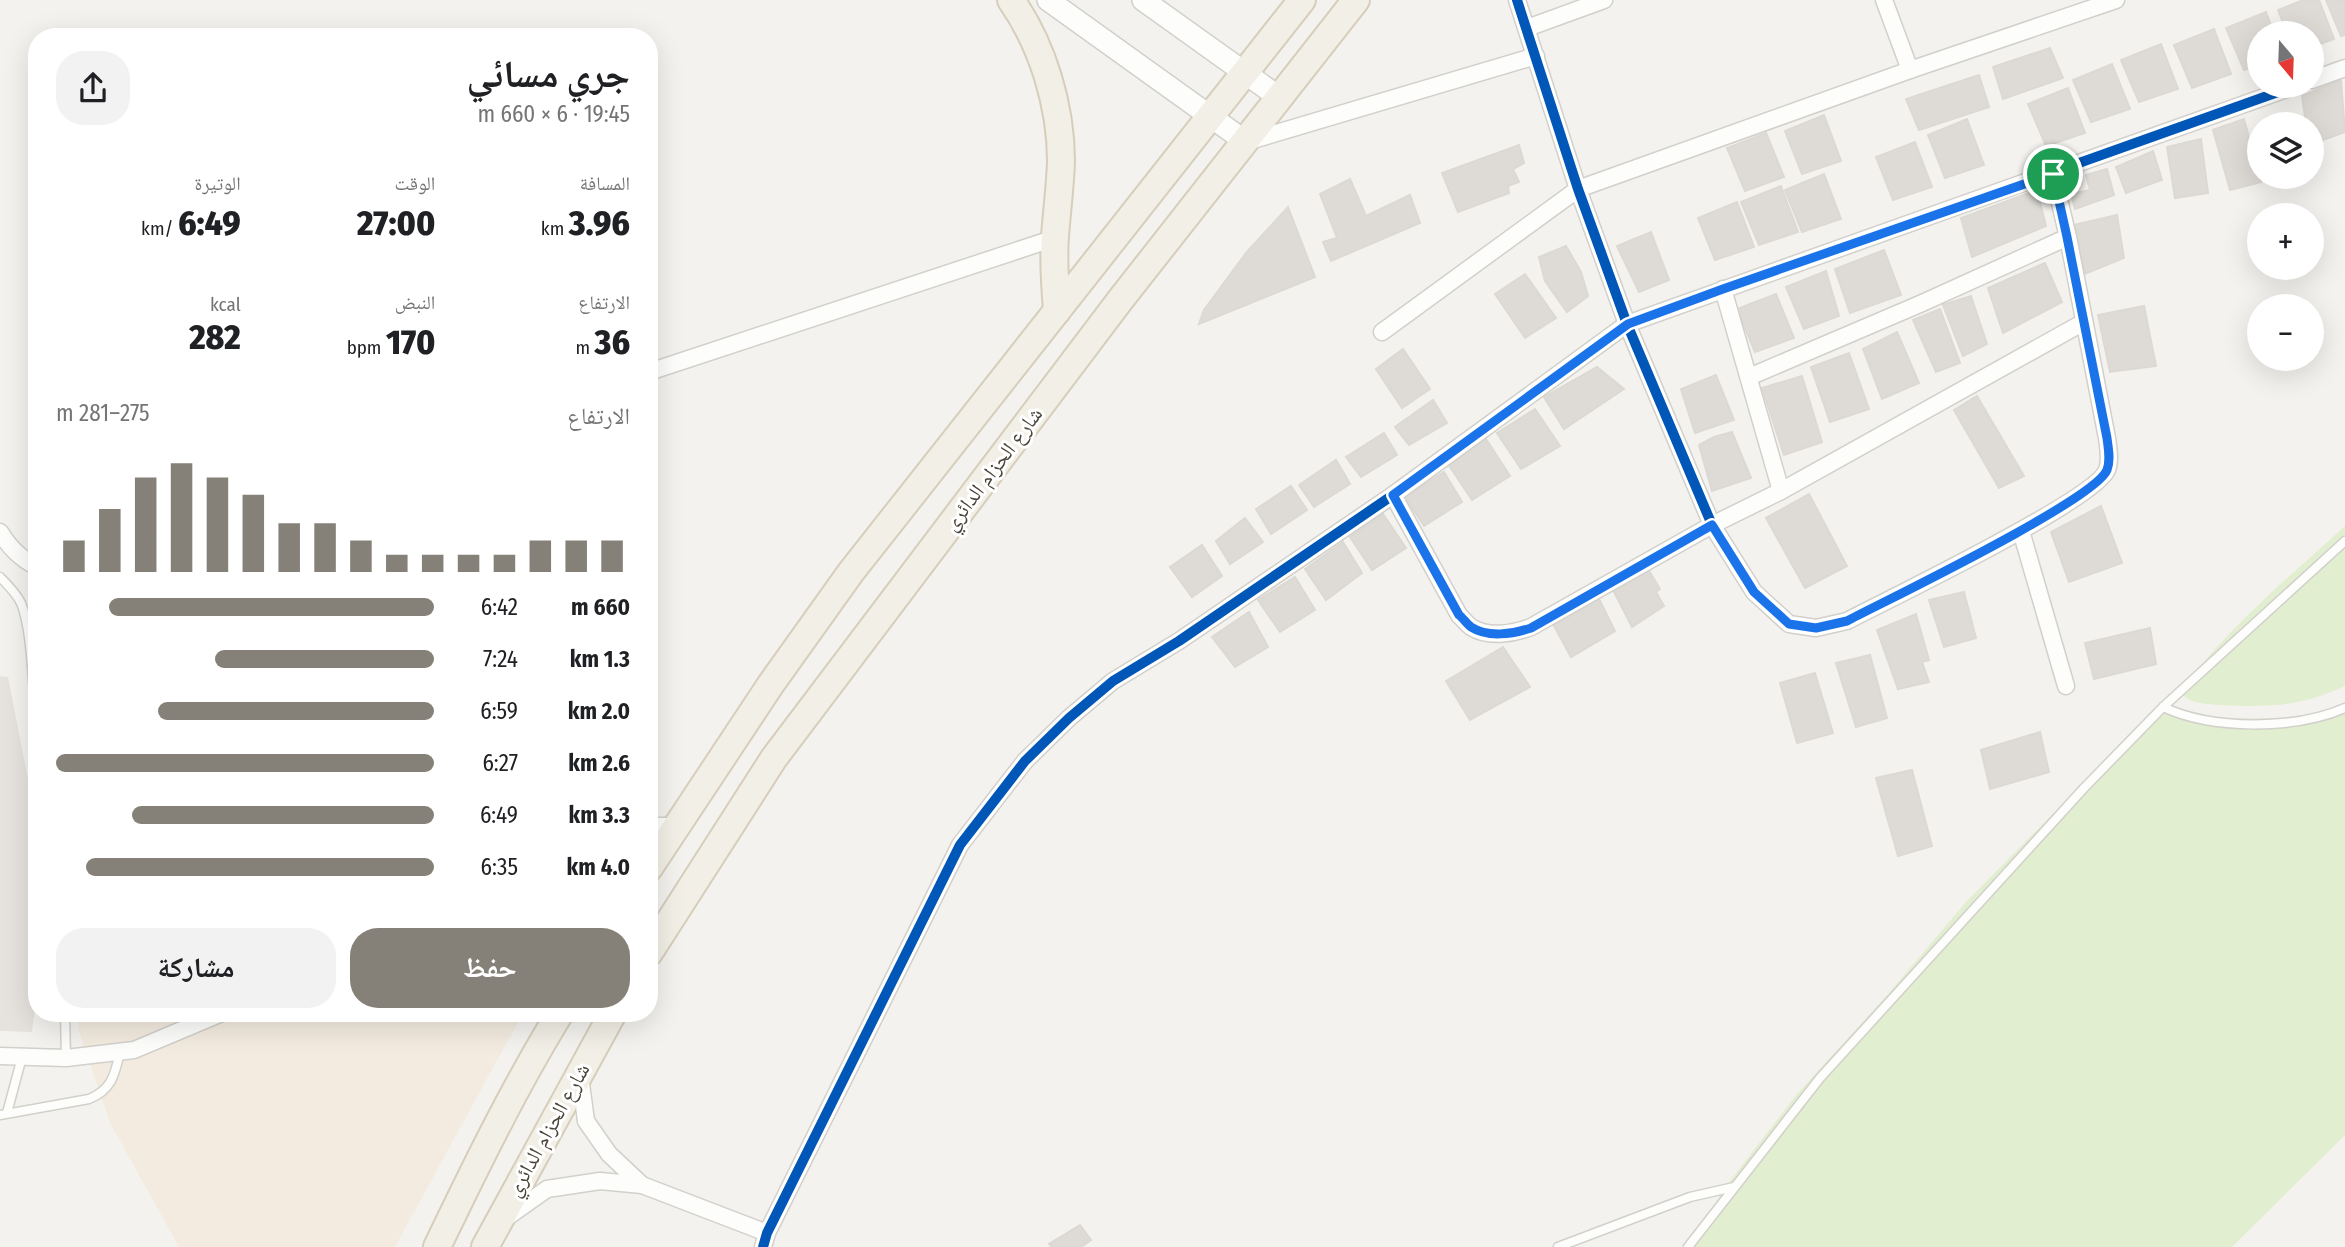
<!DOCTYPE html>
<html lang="ar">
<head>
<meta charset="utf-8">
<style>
  :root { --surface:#fff; --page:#f2f2f2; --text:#202124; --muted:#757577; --accent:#868178 }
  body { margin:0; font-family:"Fira Sans Condensed","Noto Naskh Arabic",sans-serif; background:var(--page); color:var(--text); direction:rtl; height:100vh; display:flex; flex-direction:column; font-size:26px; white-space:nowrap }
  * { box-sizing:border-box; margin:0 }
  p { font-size:23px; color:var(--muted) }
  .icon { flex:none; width:38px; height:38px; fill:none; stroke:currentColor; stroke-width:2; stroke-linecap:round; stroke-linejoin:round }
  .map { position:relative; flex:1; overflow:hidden; direction:ltr }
  .details { position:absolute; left:28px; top:28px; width:630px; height:994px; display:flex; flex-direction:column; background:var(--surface); border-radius:28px; box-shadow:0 7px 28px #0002; direction:rtl }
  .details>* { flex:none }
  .needle { width:46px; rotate:161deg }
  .controls { position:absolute; left:2247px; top:21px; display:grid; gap:14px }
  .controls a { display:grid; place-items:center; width:77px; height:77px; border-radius:50%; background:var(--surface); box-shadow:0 7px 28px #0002; font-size:35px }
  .pin { position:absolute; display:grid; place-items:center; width:60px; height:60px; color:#fff; margin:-30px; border:4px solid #fff; border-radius:50%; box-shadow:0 2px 7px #0007 }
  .round { display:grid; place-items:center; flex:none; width:74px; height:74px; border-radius:28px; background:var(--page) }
  .headline { display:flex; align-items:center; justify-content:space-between; height:119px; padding:0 28px }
  h1 { font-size:38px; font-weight:800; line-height:52px }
  .stats { display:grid; grid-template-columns:repeat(3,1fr); gap:10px; height:119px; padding:7px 28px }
  .stats div { display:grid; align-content:center }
  .stats b { font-size:35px; font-weight:800 }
  .stats small { font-size:19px; font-weight:400 }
  .stats p { font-size:19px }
  .chart { height:196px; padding:14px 28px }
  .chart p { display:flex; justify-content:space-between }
  .chart svg { width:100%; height:126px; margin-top:7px; stroke:var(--accent); stroke-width:6 }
  .action { display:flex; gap:14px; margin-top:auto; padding:14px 28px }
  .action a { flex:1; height:80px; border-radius:28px; background:var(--accent); color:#fff; font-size:28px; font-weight:800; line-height:80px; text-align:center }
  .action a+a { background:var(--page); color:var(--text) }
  ul { padding:0 28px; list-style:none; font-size:23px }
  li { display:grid; grid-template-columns:112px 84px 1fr; align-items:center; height:52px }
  li i { height:18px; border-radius:9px; background:var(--accent) }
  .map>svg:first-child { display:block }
  .commercial { fill:#f3ebdf }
  .industrial { fill:#e6e2de }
  .green { fill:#e1eecf }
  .building { fill:#dedbd6; stroke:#dcd9d4; stroke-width:2 }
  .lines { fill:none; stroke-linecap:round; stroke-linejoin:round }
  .service-casing { stroke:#d2d0cb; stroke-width:11 }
  .minor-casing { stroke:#d2d0cb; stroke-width:19 }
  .tertiary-casing { stroke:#d2d0cb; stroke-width:24 }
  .primary-casing { stroke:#d6cebb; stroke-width:30 }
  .service { stroke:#fdfdfc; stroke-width:8 }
  .minor { stroke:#fdfdfc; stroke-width:16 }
  .tertiary { stroke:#fdfdfc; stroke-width:21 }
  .primary { stroke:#f2efe6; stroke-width:26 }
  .cycleway-casing { stroke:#fff; stroke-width:15 }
  .cycleway { stroke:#0057b8; stroke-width:10 }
  .route-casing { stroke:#fff; stroke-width:14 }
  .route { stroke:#1a73e8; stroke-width:9 }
  .labels { text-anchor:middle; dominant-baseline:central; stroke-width:6; stroke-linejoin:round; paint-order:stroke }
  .street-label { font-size:21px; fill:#4b4439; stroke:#fff }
</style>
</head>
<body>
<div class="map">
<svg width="2345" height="1247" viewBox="0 0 2345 1247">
  <rect width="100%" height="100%" fill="#f4f2ee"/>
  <!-- commercial -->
  <polygon class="commercial" points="78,1013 523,1013 395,1247 179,1247 110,1123 79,1031"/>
  <!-- industrial -->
  <polygon class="industrial" points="0,676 8,677 37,825 37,990 32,1032 0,1031"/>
  <!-- green -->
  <g class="green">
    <path d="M2345,526v160c-17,8 -35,14 -53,17 -17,4 -91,5 -104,-4 -4,-2 -6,-5 -8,-7 46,-63 108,-114 165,-166z"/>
    <polygon points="2345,702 2345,1135 2232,1247 1693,1247 1723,1190 1797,1094 1889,993 1966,902 2144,721 2164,710 2197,716 2231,719 2314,717"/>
  </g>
  <!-- building -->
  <g class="building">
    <polygon points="2303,0 2319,0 2334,39 2312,47 2312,33 2287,33 2278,10"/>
    <polygon points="2326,0 2345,0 2345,35 2341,36"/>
    <polygon points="2266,12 2274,33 2259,33 2259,65 2244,70 2226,28"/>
    <polygon points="2214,29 2231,74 2192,88 2174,45"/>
    <polygon points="2161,44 2178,89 2139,102 2121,60"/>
    <polygon points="2050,48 2063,78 2003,99 1993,67"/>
    <polygon points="2112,64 2130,109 2091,122 2073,80"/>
    <polygon points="1979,75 1989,107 1919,130 1906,99"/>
    <polygon points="2341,80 2345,132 2312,144 2312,124 2306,124 2302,96"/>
    <polygon points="2068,88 2085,133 2046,146 2028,104"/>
    <polygon points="1824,115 1841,161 1802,174 1785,131"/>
    <polygon points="1967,119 1984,165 1945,178 1928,135"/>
    <polygon points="2244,119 2261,182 2230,190 2213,130"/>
    <polygon points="1766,133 1784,177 1745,191 1727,148"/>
    <polygon points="2201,139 2208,193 2175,198 2167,147"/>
    <polygon points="1915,142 1932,187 1893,200 1876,157"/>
    <polygon points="1519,145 1524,163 1513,169 1519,182 1508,186 1509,193 1458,212 1442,173"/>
    <polygon points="2153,151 2162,180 2126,193 2116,167"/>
    <polygon points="2107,169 2114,195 2075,209 2071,194 2090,190 2086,175"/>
    <polygon points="1824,174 1841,219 1802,232 1785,190"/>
    <polygon points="1350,179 1366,216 1410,195 1420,223 1331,261 1323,242 1337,238 1320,194"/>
    <polygon points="1781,186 1798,232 1759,245 1741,202"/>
    <polygon points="2037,190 2046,226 1972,257 1961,218"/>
    <polygon points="1737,202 1754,247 1715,260 1698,218"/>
    <polygon points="1288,207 1315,277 1199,324 1204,310 1246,253"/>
    <polygon points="2117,215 2124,258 2085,274 2074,225"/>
    <polygon points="1651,232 1669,280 1639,292 1617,246"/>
    <polygon points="1566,246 1581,272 1588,296 1567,312 1545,281 1539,257"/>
    <polygon points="1884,250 1901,295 1850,313 1835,269"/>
    <polygon points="2045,263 2062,302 2003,333 1988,288"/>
    <polygon points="1826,271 1839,316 1804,329 1786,287"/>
    <polygon points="1525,274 1556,318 1525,338 1495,294"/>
    <polygon points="1776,294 1794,338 1755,352 1737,309"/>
    <polygon points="1971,296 1987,344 1963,356 1943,305"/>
    <polygon points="2144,306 2156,366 2110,372 2098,315"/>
    <polygon points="1940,309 1960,363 1936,372 1913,320"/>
    <polygon points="1897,332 1919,383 1882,399 1863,349"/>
    <polygon points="1403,349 1430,389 1402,408 1376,369"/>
    <polygon points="1849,353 1869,409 1830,422 1811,367"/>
    <polygon points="1597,367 1624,389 1564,429 1544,397"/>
    <polygon points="1716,375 1734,420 1695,433 1681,389"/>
    <polygon points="1802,376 1822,442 1784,455 1762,388"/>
    <polygon points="1977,396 2024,476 1999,488 1954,410"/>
    <polygon points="1433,400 1447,423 1409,445 1395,427"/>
    <polygon points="1535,409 1560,446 1521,469 1497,433"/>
    <polygon points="1732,432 1751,478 1712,491 1699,445 1714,437"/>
    <polygon points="1384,433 1397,455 1361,477 1346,457"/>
    <polygon points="1486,439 1510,476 1472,500 1448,464"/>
    <polygon points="1336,460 1350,484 1314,507 1299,485"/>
    <polygon points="1444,472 1462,502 1424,526 1405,497"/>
    <polygon points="1291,486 1307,510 1271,534 1256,509"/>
    <polygon points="1809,494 1847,566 1805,588 1766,518"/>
    <polygon points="2101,506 2122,563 2069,582 2051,532"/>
    <polygon points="1383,514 1406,548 1372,570 1350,537"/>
    <polygon points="1245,518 1263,542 1230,564 1216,541"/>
    <polygon points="1343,542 1362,573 1326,600 1305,569"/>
    <polygon points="1202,545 1222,576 1192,597 1170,567"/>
    <polygon points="1648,569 1660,589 1656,592 1664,606 1632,627 1612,588"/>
    <polygon points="1295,577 1315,610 1280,632 1258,600"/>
    <polygon points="1964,592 1976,638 1944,647 1929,600"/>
    <polygon points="1598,597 1615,631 1571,657 1553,624"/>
    <polygon points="1249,612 1268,647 1235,667 1212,637"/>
    <polygon points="1916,614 1929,660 1922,662 1929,682 1898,689 1877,630"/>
    <polygon points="2150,628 2156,664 2094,679 2085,643"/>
    <polygon points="1503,647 1530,687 1470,720 1446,681"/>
    <polygon points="1870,655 1887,718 1856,727 1836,663"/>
    <polygon points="1815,673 1833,733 1797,743 1780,683"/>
    <polygon points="2040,732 2049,772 1990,789 1981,750"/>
    <polygon points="1912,770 1932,846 1898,856 1876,778"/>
    <polygon points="1080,1225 1091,1240 1081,1247 1052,1247 1049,1244"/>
  </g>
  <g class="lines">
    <defs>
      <g id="service">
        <path d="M0,577c8,8 16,16 21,26 12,29 11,89 16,122"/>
        <path d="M2163,707c49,23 132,23 182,1"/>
        <polyline points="65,1013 66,1058"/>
        <polyline points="7,1113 22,1057"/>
        <path d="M0,1115l89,-16c23,-9 26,-25 31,-47"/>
        <polyline points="1558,1247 1690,1197 1734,1187"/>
        <polyline points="1688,1247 1820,1078 2084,788 2163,707 2345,541"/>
      </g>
      <g id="minor">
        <path d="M1517,0l61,189 49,135 85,201 42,67 35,32 27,4 31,-7c40,-21 248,-121 260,-151 4,-10 1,-23 0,-32l-39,-201 -15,-63"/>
        <polyline points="1884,0 1910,70"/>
        <polyline points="1527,28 1604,0"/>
        <polyline points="2312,80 2345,68"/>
        <polyline points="1246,142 1536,56"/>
        <polyline points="1723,289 1781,491"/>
        <polyline points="1382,332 1578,189 1910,70 2116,0"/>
        <polyline points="649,372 1055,238"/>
        <polyline points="1749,377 1920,304 2068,237"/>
        <path d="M1393,495l66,120c3,3 8,9 12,12 17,11 42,7 60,0l181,-102 69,-34 303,-169"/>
        <polyline points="2021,531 2066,686"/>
        <path d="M0,532c10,16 20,26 37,35"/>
        <polyline points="649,826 676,826"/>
        <polyline points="0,1056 66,1058 134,1050 222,1013"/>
        <polyline points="580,1076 586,1121 609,1154 642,1185"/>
        <polyline points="506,1218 547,1189 600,1181 642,1185 767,1233"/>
        <polyline points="763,1247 767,1233 960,845 1025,761 1069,718 1113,681 1179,641 1393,495 1627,324 2295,86"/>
      </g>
      <g id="tertiary">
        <polyline points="1048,0 1246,142"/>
        <polyline points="1143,0 1280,98"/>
      </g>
      <g id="primary">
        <path d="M1011,0c32,46 50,106 50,162 -1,25 -4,49 -6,74 -2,25 0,50 2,75"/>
        <polyline points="649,868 771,684 851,572 1302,0"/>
        <polyline points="649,953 774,758 1121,299 1356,0"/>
        <path d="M437,1247c38,-79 77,-159 123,-234"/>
        <polyline points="485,1247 613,1013"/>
      </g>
    </defs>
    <!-- service casing -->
    <use href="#service" class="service-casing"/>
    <!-- minor casing -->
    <use href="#minor" class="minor-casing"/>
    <!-- tertiary casing -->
    <use href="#tertiary" class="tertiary-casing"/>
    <!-- primary casing -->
    <use href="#primary" class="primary-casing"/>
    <!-- service -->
    <use href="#service" class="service"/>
    <!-- minor -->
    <use href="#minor" class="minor"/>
    <!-- tertiary -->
    <use href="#tertiary" class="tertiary"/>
    <!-- primary -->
    <use href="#primary" class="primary"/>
    <defs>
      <g id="cycleway">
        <path d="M1517,0l61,189 49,135 85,201 42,67 35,32 27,4 31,-7c40,-21 248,-121 260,-151 4,-10 1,-23 0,-32l-39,-201 -15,-63"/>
        <polyline points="763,1247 767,1233 960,845 1025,761 1069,718 1113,681 1179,641 1393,495 1627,324 2295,86"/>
      </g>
    </defs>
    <!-- cycleway casing -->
    <use href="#cycleway" class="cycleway-casing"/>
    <!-- cycleway -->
    <use href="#cycleway" class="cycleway"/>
  </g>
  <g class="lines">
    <defs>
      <path id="route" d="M2053,174l14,63 40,201c1,9 4,22 0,32 -12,30 -220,130 -260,151l-31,7 -27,-4 -35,-32 -42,-67 -181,103c-18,6 -43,10 -60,-1 -4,-3 -8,-9 -12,-12l-66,-120 235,-171 95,-35z"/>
    </defs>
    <!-- route casing -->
    <use href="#route" class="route-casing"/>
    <!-- route -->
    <use href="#route" class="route"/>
  </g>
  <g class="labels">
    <!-- street labels -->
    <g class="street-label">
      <text transform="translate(993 469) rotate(-53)">شارع الحزام الدائري</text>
      <text transform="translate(548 1130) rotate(-61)">شارع الحزام الدائري</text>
    </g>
  </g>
</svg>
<div class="controls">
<a><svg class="needle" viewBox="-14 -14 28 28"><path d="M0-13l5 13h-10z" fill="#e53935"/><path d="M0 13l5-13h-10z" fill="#757577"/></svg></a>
<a><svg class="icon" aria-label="layers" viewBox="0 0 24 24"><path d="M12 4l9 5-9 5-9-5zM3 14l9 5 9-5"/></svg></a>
<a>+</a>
<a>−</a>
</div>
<div class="pin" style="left:2053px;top:174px;background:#1e9e55"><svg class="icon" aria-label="arrive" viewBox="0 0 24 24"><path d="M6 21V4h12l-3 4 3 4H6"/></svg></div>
<section class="details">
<div class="headline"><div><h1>جري مسائي</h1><p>19:45 · 6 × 660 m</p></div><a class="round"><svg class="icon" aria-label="share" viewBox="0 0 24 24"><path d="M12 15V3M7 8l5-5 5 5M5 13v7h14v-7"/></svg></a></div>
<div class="stats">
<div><p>المسافة</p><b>3.96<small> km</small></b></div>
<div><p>الوقت</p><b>27:00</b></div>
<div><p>الوتيرة</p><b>6:49<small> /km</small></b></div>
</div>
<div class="stats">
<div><p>الارتفاع</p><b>36<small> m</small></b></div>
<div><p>النبض</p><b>170<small> bpm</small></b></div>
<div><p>kcal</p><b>282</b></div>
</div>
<div class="chart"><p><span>الارتفاع</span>275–281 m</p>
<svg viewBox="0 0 160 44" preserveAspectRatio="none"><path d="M5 44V33M15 44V22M25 44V11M35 44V6M45 44V11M55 44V17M65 44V27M75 44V27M85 44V33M95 44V38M105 44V38M115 44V38M125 44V38M135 44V33M145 44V33M155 44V33"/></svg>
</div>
<ul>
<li><b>660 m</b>6:42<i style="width:86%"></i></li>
<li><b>1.3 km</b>7:24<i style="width:58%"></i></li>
<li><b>2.0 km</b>6:59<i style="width:73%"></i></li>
<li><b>2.6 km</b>6:27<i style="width:100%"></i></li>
<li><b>3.3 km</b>6:49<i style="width:80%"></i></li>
<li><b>4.0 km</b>6:35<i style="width:92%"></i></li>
</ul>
<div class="action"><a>حفظ</a><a>مشاركة</a></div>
</section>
</div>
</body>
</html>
